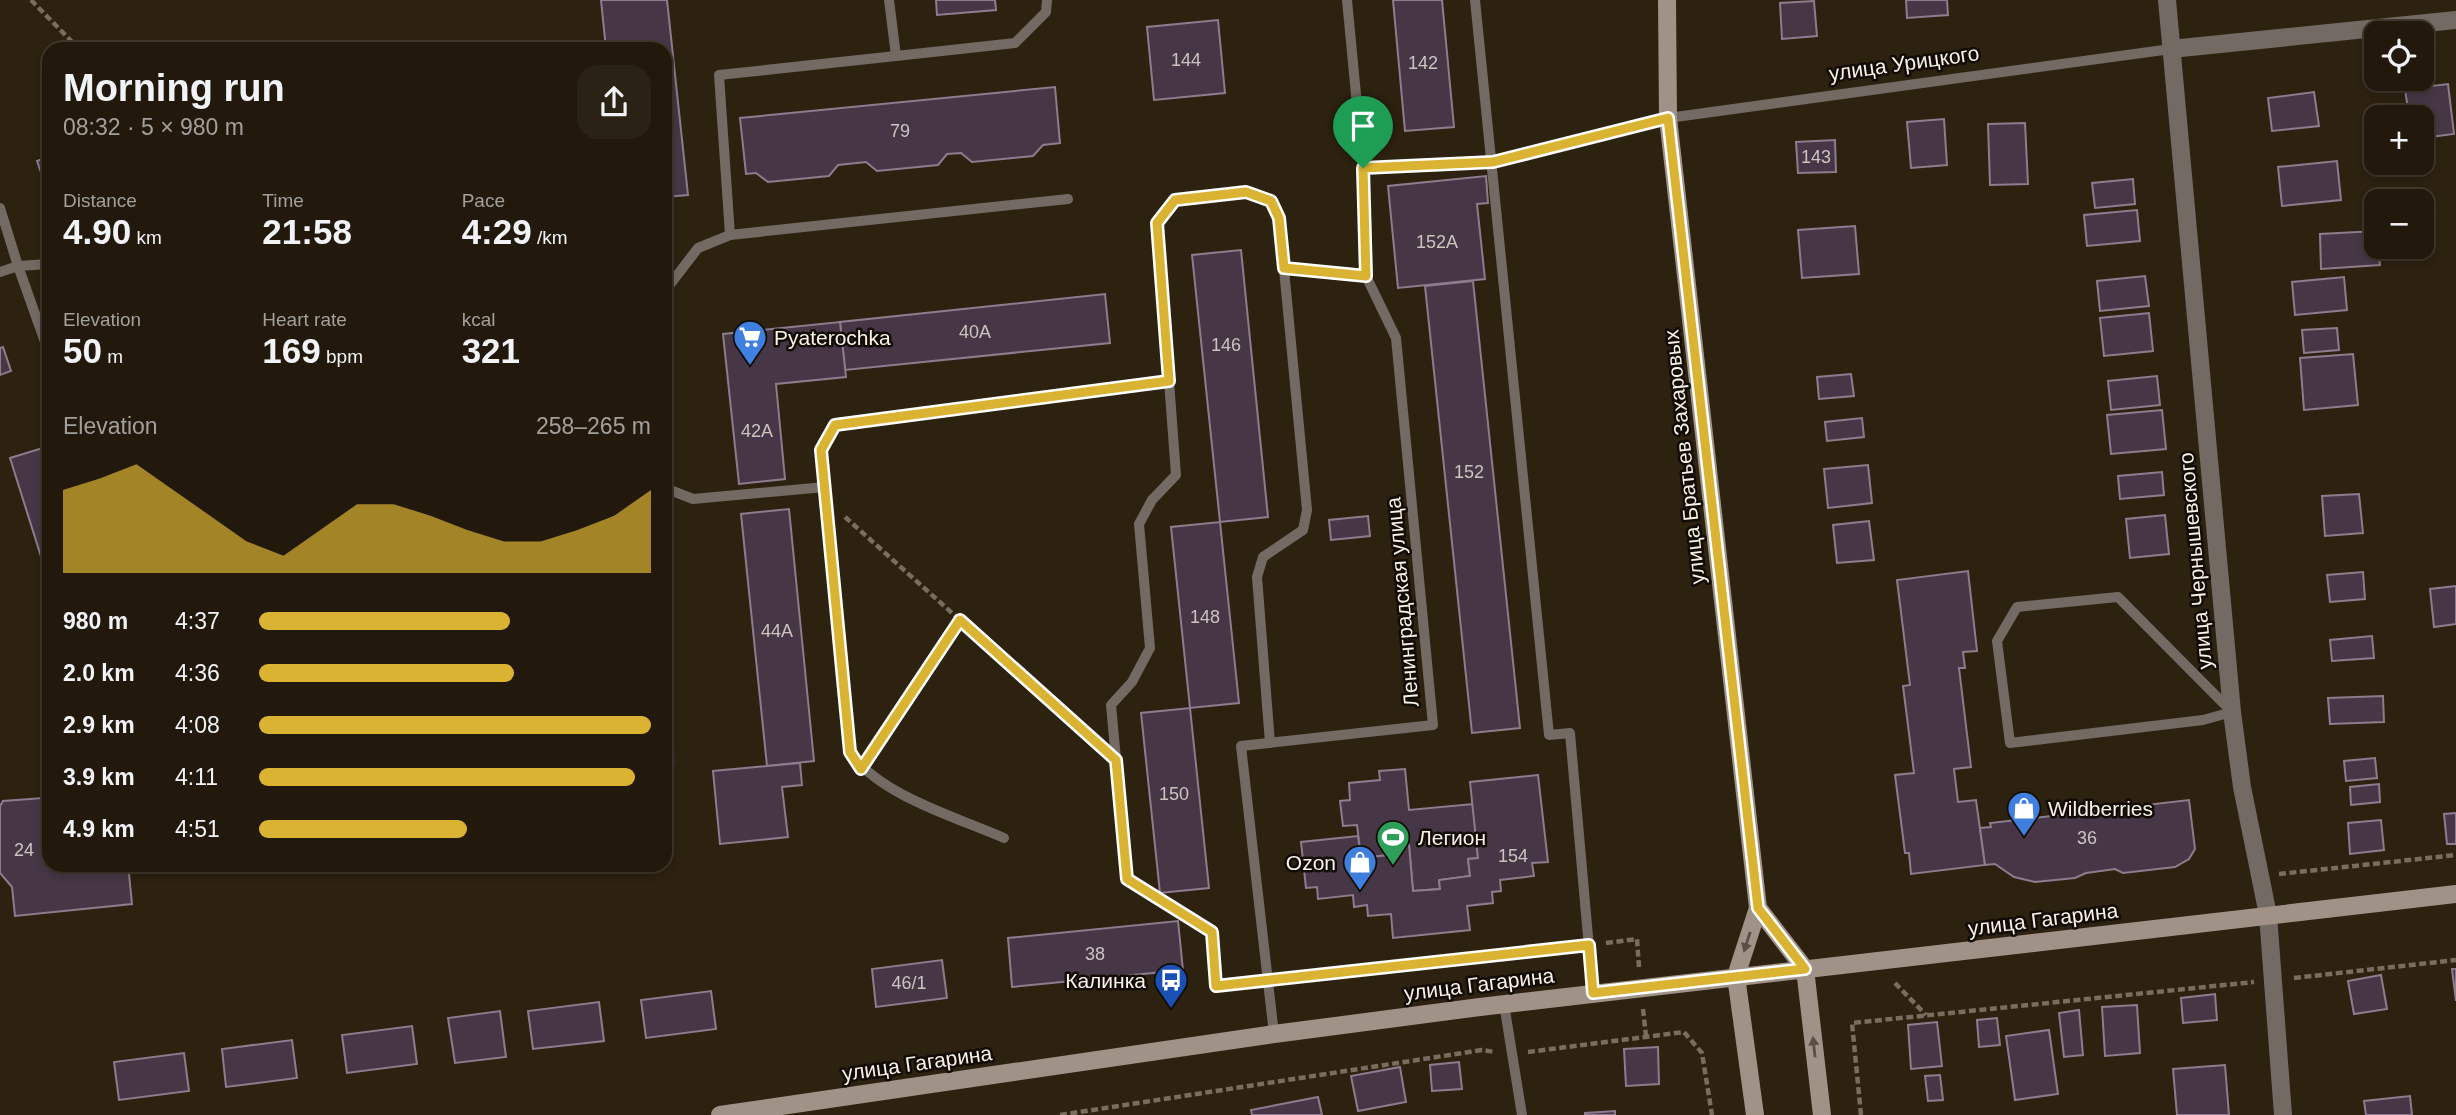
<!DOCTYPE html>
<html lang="en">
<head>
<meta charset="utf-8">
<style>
  :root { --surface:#22190c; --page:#2a2215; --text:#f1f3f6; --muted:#a2a09d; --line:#3f382d; --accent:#dab333 }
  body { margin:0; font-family:Helvetica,sans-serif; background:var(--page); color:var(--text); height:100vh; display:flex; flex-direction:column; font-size:26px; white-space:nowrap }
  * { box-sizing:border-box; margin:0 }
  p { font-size:23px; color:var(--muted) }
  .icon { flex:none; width:38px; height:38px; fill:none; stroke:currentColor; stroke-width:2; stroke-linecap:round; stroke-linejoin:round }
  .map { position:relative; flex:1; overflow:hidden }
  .drawer { position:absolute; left:42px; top:42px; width:630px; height:830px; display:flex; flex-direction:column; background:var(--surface); border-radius:21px; box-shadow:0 4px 10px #0003,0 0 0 2px var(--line) }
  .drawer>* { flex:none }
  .fabs { position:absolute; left:2364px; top:21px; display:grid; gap:14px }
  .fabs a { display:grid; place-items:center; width:70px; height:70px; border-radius:14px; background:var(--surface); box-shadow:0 4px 10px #0003,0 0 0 2px var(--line); font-size:35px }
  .pin { position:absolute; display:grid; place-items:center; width:60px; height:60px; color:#fff; margin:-72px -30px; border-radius:50% 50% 50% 0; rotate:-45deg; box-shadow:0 0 7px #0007 }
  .pin .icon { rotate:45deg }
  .round { display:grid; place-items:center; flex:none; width:74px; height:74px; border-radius:21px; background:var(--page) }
  .summary { display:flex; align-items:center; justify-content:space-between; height:119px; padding:0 21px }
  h1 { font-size:38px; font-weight:700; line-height:52px }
  .metrics { display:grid; grid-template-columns:repeat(3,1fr); gap:10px; height:119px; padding:7px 21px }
  .metrics div { display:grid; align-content:center }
  .metrics b { font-size:35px; font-weight:700 }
  .metrics small { font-size:19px; font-weight:400 }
  .metrics p { font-size:19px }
  .chart { height:196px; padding:14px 21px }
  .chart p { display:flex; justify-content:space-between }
  .chart svg { width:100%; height:126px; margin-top:7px; fill:var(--accent); opacity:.7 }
  ul { padding:0 21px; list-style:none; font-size:23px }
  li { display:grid; grid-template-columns:112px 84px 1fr; align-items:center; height:52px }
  li i { height:18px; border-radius:9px; background:var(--accent) }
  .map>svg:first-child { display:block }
  .education { fill:#332633 }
  .building { fill:#473746; stroke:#8d7c8d; stroke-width:2 }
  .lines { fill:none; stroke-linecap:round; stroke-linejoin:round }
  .path { stroke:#786d5e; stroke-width:4.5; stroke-dasharray:7 3.5; stroke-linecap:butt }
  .lane { stroke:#726a63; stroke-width:10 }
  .street { stroke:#726a63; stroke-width:18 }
  .secondary { stroke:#a09287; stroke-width:18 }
  .oneway { fill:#584f46 }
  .route-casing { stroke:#fff; stroke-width:14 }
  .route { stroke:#dab333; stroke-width:9 }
  .labels { text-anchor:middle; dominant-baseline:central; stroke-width:5; stroke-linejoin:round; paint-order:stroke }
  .number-label { font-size:18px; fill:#cdc3bf }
  .street-label { font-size:21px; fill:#faf2e7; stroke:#110c05 }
  .poi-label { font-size:21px; fill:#faf2e7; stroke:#110c05; text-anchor:start }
</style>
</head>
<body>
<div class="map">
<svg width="2456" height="1115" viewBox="0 0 2456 1115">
  <rect width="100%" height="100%" fill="#2d2110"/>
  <!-- education -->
  <polygon class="education" points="665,663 676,765 665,766"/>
  <!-- building -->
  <g class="building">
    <polygon points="601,0 667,0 688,195 665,197 665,49 606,49"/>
    <polygon points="936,0 995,0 996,10 937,15"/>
    <polygon points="1393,0 1442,0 1454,127 1405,131"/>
    <polygon points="1906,0 1947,0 1948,15 1907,18"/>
    <polygon points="1814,1 1817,36 1782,39 1780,3"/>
    <polygon points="1218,20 1225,93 1154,100 1147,27"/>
    <polygon points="2448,84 2454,134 2422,138 2422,117 2409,117 2405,89"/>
    <polygon points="1055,87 1060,143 1043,145 1033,156 972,162 961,153 947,154 938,165 877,171 866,162 838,165 829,176 768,182 756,173 746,174 740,118"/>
    <polygon points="2314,92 2319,126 2272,131 2268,98"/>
    <polygon points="1944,119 1947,165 1911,168 1907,122"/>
    <polygon points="2025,123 2028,184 1990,185 1988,124"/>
    <polygon points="1835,140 1836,172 1798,173 1796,142"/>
    <polygon points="49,156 49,195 37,161"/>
    <polygon points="2337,161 2341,200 2282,206 2278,167"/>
    <polygon points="1486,176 1488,203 1477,204 1485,279 1398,288 1388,186"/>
    <polygon points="2133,179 2135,204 2095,208 2092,183"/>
    <polygon points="2137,210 2140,241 2087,246 2084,215"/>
    <polygon points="1855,226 1859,274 1802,278 1798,230"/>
    <polygon points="2376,231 2380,265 2321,269 2320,234"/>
    <polygon points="1241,250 1268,517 1220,522 1192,255"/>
    <polygon points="2145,276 2149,306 2100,311 2097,281"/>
    <polygon points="2344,277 2347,310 2295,315 2292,282"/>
    <polygon points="1473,281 1520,728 1472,733 1425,286"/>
    <polygon points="1105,294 1110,343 845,370 840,322"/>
    <polygon points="2149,313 2153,351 2104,356 2100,318"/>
    <polygon points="840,322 846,377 776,384 785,479 739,484 723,334"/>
    <polygon points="2337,328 2339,350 2304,353 2302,330"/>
    <polygon points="3,347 11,371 0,375 0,348"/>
    <polygon points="2353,354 2358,405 2304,410 2300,358"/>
    <polygon points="1851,374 1854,396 1819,399 1817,377"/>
    <polygon points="2157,376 2160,405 2111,410 2108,381"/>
    <polygon points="2162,410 2166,449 2111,454 2107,415"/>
    <polygon points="1862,418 1864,437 1827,441 1825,422"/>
    <polygon points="49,446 49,582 10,458"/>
    <polygon points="1868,465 1872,503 1828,508 1824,469"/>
    <polygon points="2162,472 2164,495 2120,499 2118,476"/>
    <polygon points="2359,494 2363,533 2325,536 2322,496"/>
    <polygon points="789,509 814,761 767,766 741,514"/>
    <polygon points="2165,515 2169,554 2130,558 2126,519"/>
    <polygon points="1368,516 1370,536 1331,540 1329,520"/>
    <polygon points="1869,521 1874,560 1837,563 1833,525"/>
    <polygon points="1220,522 1239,703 1190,708 1171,527"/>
    <polygon points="1968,571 1977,651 1963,652 1965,668 1959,668 1971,767 1954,769 1958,802 1976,800 1985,865 1911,874 1909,853 1905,853 1895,775 1914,773 1903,686 1910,685 1897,580"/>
    <polygon points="2363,572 2365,599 2330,602 2327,575"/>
    <polygon points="2456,586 2456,624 2434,627 2430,589"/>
    <polygon points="2372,636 2374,658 2332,661 2330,640"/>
    <polygon points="2383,696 2384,722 2330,724 2328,698"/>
    <polygon points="1190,708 1209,888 1160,893 1141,713"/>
    <polygon points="2375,758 2377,778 2346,781 2344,761"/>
    <polygon points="800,763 802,785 782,787 788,837 720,844 713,771"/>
    <polygon points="1405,769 1409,810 1473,804 1478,858 1468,859 1470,876 1439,880 1440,889 1413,891 1409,845 1388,847 1389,855 1361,858 1357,825 1343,826 1340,801 1350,800 1349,783 1380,780 1379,771"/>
    <polygon points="1538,775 1548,862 1532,863 1534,876 1500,880 1501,891 1492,892 1493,903 1467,906 1470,930 1393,938 1391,914 1368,916 1367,905 1354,907 1353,895 1318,899 1317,887 1306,888 1301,842 1358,836 1361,858 1389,855 1388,847 1409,845 1413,891 1440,889 1439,880 1470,876 1468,859 1478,858 1470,782"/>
    <polygon points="2379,784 2380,802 2351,805 2350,787"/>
    <polygon points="43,798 49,836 49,864 128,864 132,904 15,916 12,887 0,873 0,806 3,801"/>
    <polygon points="2189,800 2195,849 2189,859 2175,867 2123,873 2115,869 2086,873 2075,878 2035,882 2014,877 1995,864 1985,865 1980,828 1991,827 1990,823"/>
    <polygon points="2456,813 2456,844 2447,844 2444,814"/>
    <polygon points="2381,820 2384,850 2350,854 2348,823"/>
    <polygon points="1178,921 1183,970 1012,987 1008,938"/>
    <polygon points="942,960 947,998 876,1007 872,969"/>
    <polygon points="2452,969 2456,969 2456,1001"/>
    <polygon points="2381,975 2387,1009 2354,1014 2348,981"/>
    <polygon points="711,991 716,1029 646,1038 641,1000"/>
    <polygon points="2215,994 2217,1020 2183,1023 2181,998"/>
    <polygon points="599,1002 604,1041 533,1049 528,1011"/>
    <polygon points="2137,1005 2140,1053 2105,1056 2102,1007"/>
    <polygon points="2079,1010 2083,1055 2064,1057 2059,1013"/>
    <polygon points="500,1011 506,1057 455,1063 448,1018"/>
    <polygon points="1997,1018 2000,1045 1979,1047 1977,1020"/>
    <polygon points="1937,1022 1942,1066 1911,1069 1908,1025"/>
    <polygon points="412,1026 417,1064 347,1073 342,1035"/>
    <polygon points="2049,1030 2058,1094 2015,1100 2006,1036"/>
    <polygon points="292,1040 297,1078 226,1087 222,1049"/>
    <polygon points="1658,1047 1659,1084 1626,1086 1624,1049"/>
    <polygon points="184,1053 189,1091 119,1100 114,1062"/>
    <polygon points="1459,1062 1462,1089 1432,1091 1430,1065"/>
    <polygon points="2225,1065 2229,1115 2177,1115 2173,1069"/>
    <polygon points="1400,1067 1406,1102 1358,1111 1351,1076"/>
    <polygon points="1940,1075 1943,1100 1928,1101 1925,1076"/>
    <polygon points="2410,1096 2412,1115 2366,1115 2364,1101"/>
    <polygon points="1318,1097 1322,1115 1252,1115 1251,1110"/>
    <polygon points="1615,1111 1615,1115 1585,1115 1585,1113"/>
  </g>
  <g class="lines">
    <!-- path -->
    <g class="path">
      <polyline points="31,0 79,49"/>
      <polyline points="845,517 1097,743"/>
      <polyline points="872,753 960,619"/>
      <polyline points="2279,874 2456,855"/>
      <polyline points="1140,887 1212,932 1216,986 1253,983"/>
      <polyline points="1606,943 1637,939 1639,967"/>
      <polyline points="2294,978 2456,960"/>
      <polyline points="1282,980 1573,947"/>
      <polyline points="1895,983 1926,1015"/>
      <polyline points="1643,1009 1646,1036"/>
      <polyline points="1528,1052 1684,1032 1702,1053 1712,1115"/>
      <polyline points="1060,1115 1482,1050 1495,1052"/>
      <polyline points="1861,1115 1852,1023 2254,982"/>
    </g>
    <!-- lane -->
    <g class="lane">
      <polyline points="889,0 896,56 1015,43 1046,12 1047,0"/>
      <polyline points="1475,0 1549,735 1570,733 1593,993"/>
      <polyline points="896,56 719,75 730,235 1068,199"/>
      <polyline points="1363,168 1493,162 1668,118 2171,49"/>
      <polyline points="0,208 18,266 49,264"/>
      <polyline points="1284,268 1366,276"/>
      <polyline points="0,272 18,266 49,353"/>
      <polyline points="665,291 698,248 730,235"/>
      <polyline points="665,488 693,499 825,487"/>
      <polygon points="2118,597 2232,712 2203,720 2010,743 1997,641 2017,607"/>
      <path d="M1004,838c-48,-21 -125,-43 -154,-86l-29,-302 14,-25 334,-44 -12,-158 19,-23 70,-8 25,9 8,16 28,293 -4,20 -40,27 -6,20 13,166"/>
      <polyline points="1127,879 1111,705 1132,682 1150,648 1139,524 1152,500 1176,475 1169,381"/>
      <polyline points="1504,1004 1522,1115"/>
      <polyline points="1274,1034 1241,746 1433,725 1396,338 1366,276 1363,168 1347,0"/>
    </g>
    <!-- street -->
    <g class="street">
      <polyline points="2167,0 2232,712 2242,787 2268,915 2283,1115"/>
      <polyline points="2171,49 2456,20"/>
    </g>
    <!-- secondary -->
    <g class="secondary">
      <polyline points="1667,0 1668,118 1758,908 1736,976 1755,1115"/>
      <polyline points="1758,908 1805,969"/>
      <polyline points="1805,969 1822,1115"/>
      <polyline points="720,1115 1274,1034 1480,1007 2456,894"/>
    </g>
  </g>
  <!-- one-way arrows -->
  <defs><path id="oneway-solid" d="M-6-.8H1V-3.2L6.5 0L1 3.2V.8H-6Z" transform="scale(1.75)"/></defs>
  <g class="oneway">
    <use href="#oneway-solid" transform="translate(1747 942) rotate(108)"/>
    <use href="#oneway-solid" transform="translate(1814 1047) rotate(-96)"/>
  </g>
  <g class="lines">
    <defs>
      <polygon id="route" points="1668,118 1758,908 1805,969 1593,993 1589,945 1216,986 1212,932 1127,879 1116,760 960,620 861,769 850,752 821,450 835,425 1169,381 1157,223 1175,200 1246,192 1271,201 1279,218 1284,268 1366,276 1363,168 1493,162"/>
    </defs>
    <!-- route casing -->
    <use href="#route" class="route-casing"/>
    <!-- route -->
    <use href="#route" class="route"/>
  </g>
  <!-- icons -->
  <defs>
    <symbol id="supermarket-pin" viewBox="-11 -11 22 30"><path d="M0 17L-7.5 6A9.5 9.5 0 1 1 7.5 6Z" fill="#3f7fe0" stroke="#110c05"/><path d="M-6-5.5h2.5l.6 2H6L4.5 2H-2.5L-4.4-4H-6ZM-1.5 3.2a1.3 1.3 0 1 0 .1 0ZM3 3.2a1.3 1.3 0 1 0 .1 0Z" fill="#fff"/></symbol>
    <symbol id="shop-pin" viewBox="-11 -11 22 30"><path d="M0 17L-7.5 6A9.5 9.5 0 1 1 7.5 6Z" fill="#3f7fe0" stroke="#110c05"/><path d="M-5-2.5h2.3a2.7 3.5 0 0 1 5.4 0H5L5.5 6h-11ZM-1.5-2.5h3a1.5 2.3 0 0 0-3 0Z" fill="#fff"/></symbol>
    <symbol id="stadium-pin" viewBox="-11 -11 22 30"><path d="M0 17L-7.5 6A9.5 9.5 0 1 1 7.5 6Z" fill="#2e9e5b" stroke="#110c05"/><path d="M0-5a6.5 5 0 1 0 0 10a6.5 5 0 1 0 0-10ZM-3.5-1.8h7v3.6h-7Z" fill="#fff"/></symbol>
    <symbol id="bus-pin" viewBox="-11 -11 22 30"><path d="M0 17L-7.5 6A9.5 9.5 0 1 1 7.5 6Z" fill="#1a4fb4" stroke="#110c05"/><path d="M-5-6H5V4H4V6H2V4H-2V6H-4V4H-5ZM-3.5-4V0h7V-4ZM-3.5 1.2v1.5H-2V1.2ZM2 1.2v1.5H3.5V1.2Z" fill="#fff"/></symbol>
  </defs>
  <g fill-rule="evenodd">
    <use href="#supermarket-pin" x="731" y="318" width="38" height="52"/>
    <use href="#shop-pin" x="2005" y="789" width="38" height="52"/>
    <use href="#stadium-pin" x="1374" y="818" width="38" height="52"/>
    <use href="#shop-pin" x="1341" y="843" width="38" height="52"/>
    <use href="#bus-pin" x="1152" y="961" width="38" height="52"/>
  </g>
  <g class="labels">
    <!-- number labels -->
    <g class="number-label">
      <text x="1186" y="60">144</text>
      <text x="1423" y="63">142</text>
      <text x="900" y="131">79</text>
      <text x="1816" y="157">143</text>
      <text x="1437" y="242">152А</text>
      <text x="975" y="332">40А</text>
      <text x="1226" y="345">146</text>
      <text x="757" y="431">42А</text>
      <text x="1469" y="472">152</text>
      <text x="1205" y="617">148</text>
      <text x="777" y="631">44А</text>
      <text x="1174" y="794">150</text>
      <text x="2087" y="838">36</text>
      <text x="24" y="850">24</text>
      <text x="1513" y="856">154</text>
      <text x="1095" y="954">38</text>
      <text x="909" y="983">46/1</text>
    </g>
    <!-- street labels -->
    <g class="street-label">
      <text transform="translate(1904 63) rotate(-8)">улица Урицкого</text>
      <text transform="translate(1684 457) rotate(-96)">улица Братьев Захаровых</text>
      <text transform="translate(2195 561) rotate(-95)">улица Чернышевского</text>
      <text transform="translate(1402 602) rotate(-95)">Ленинградская улица</text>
      <text transform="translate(2043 919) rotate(-7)">улица Гагарина</text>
      <text transform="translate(1479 984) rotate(-7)">улица Гагарина</text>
      <text transform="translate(917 1063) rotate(-8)">улица Гагарина</text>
    </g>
    <!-- poi labels -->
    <g class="poi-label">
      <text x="774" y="337">Pyaterochka</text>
      <text x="2048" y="808">Wildberries</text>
      <text x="1418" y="837">Легион</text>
      <text x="1336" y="862" text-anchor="end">Ozon</text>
      <text x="1146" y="980" text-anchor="end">Калинка</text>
    </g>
  </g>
</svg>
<div class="fabs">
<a><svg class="icon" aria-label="locate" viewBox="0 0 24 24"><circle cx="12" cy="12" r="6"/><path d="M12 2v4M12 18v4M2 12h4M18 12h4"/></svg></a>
<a>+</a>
<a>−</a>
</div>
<div class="pin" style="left:1363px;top:168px;background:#1e9e55"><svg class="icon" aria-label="arrive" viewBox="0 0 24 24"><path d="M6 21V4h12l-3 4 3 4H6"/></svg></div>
<section class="drawer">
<div class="summary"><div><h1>Morning run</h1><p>08:32 · 5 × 980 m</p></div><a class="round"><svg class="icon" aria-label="share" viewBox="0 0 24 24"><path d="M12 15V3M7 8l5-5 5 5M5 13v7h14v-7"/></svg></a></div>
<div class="metrics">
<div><p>Distance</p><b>4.90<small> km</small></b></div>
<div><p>Time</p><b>21:58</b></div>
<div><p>Pace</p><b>4:29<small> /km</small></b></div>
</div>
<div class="metrics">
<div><p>Elevation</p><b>50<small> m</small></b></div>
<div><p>Heart rate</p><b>169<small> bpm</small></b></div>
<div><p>kcal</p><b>321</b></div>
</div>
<div class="chart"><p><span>Elevation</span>258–265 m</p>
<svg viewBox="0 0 160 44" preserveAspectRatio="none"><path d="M0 44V15L10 11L20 6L30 15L40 24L50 33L60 38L70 29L80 20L90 20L100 24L110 29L120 33L130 33L140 29L150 24L160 15V44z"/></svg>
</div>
<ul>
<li><b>980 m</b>4:37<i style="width:64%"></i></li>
<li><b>2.0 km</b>4:36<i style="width:65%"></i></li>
<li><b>2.9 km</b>4:08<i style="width:100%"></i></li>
<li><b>3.9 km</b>4:11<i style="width:96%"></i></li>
<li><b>4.9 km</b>4:51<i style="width:53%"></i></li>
</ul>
</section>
</div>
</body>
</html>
